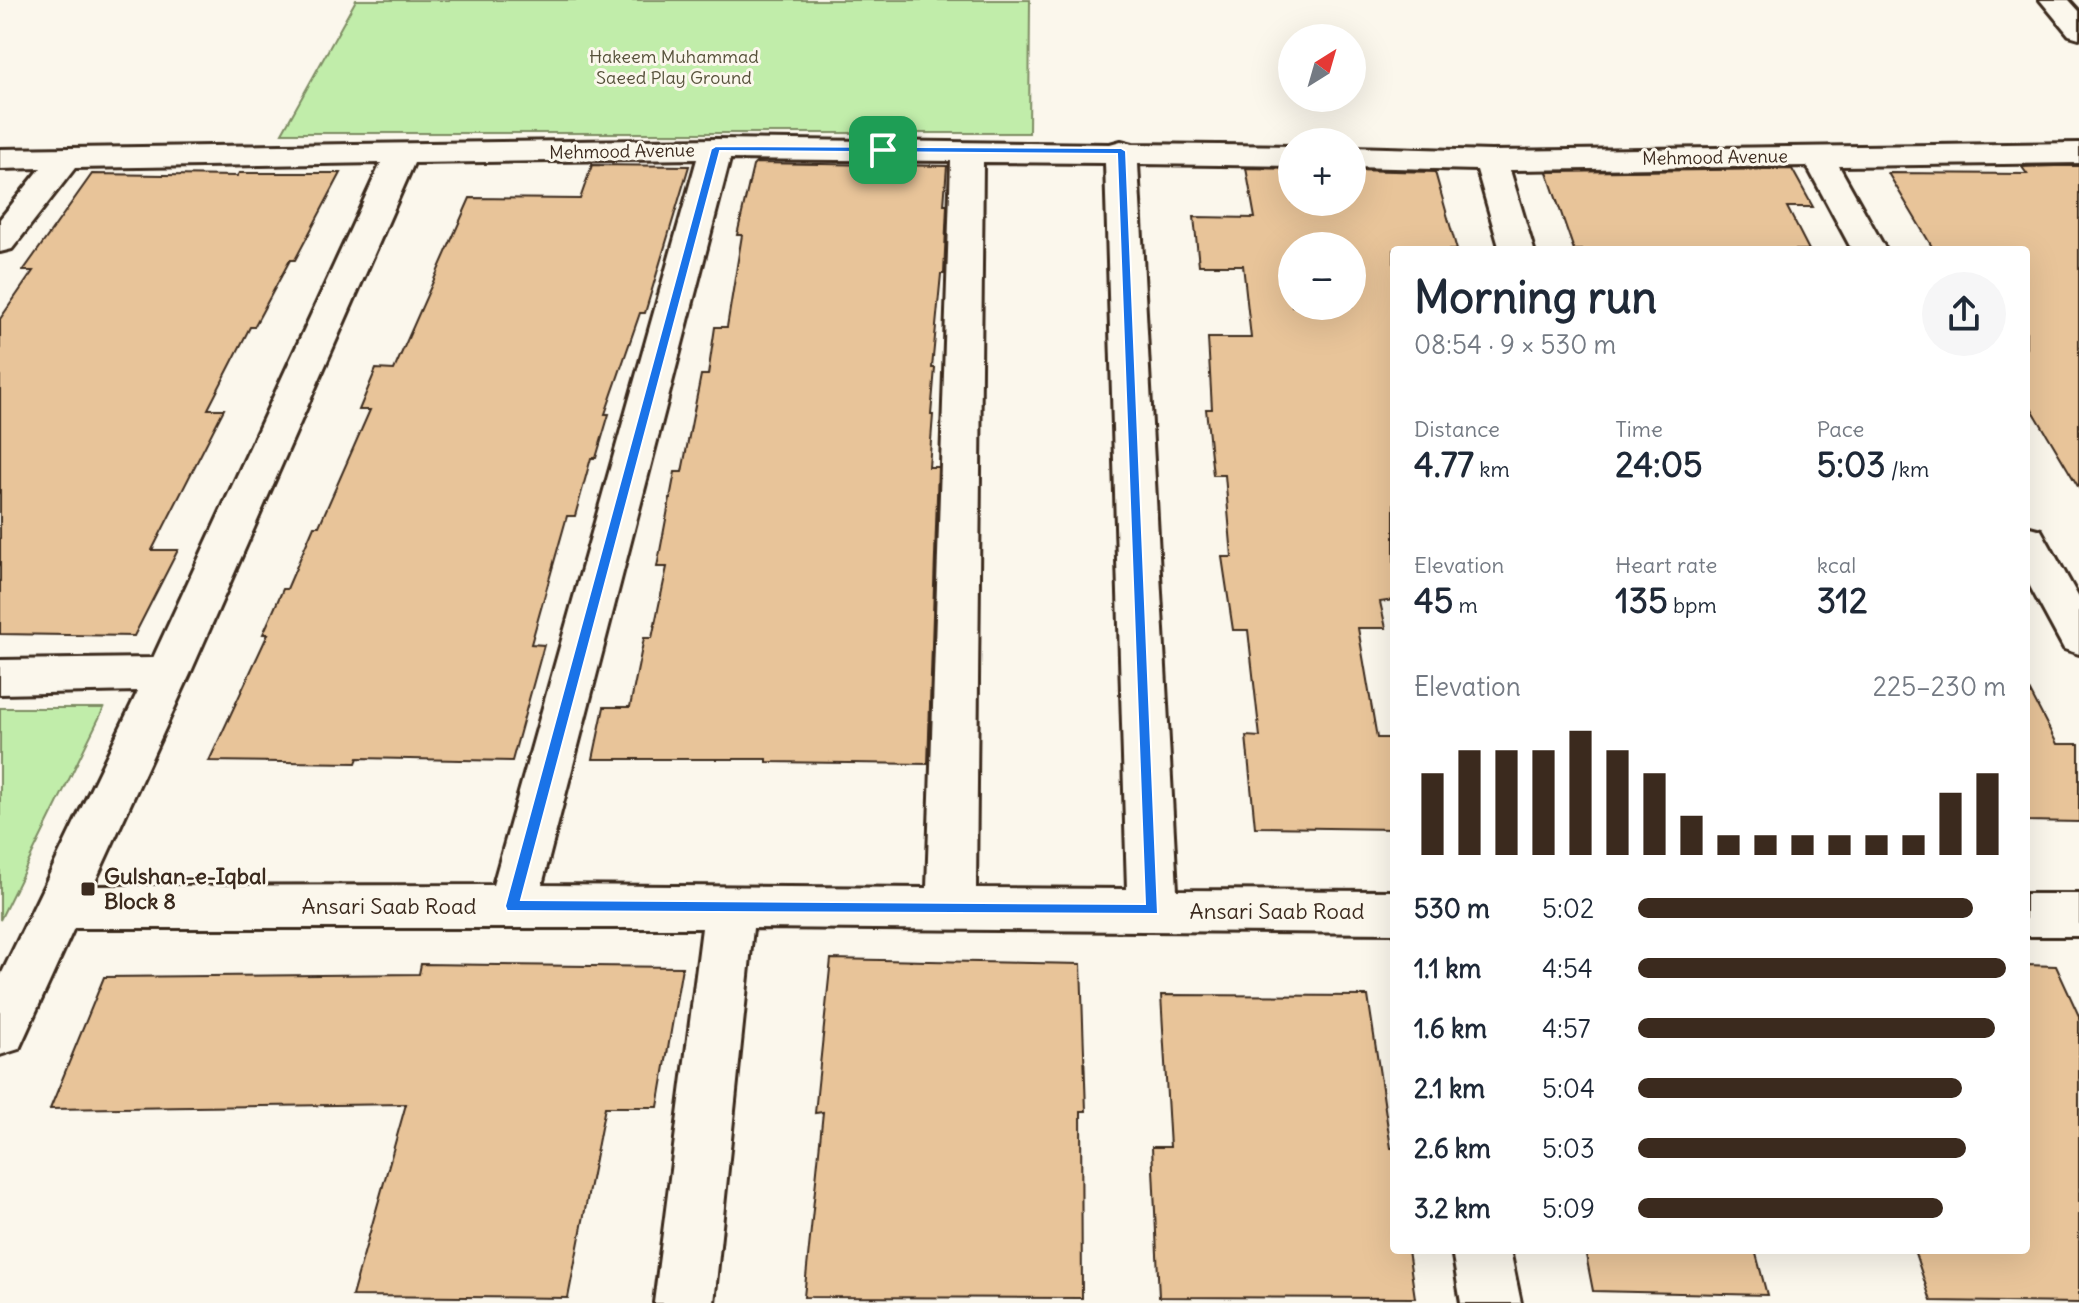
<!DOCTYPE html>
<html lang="en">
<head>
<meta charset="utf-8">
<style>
  :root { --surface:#fff; --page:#f6f6f7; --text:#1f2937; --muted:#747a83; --accent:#3b2a1e }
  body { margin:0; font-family:Delius,sans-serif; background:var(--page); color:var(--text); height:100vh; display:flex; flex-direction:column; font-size:30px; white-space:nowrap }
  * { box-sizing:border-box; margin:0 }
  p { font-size:26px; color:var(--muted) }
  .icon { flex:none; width:44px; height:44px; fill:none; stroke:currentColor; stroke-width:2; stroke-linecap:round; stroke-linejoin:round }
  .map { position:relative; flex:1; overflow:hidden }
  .panel { position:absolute; left:1390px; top:246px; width:640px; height:1008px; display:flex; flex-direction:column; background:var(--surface); border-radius:8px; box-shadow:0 8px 32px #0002 }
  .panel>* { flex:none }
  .needle { width:52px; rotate:37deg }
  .controls { position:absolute; left:1278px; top:24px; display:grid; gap:16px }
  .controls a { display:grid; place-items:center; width:88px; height:88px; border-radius:50%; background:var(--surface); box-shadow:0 8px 32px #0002; font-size:40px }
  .pin { position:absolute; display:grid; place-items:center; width:68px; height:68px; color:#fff; margin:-34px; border-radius:16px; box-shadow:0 4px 12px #0006 }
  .round { display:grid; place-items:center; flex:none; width:84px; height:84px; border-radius:42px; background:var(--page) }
  .head { display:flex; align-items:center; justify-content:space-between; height:136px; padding:0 24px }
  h1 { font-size:44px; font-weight:700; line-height:60px }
  .metrics { display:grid; grid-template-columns:repeat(3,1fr); gap:12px; height:136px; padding:8px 24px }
  .metrics div { display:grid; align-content:center }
  .metrics b { font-size:34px; font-weight:700 }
  .metrics small { font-size:22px; font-weight:400 }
  .metrics p { font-size:22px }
  .chart { height:224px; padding:16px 24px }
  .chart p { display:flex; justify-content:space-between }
  .chart svg { width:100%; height:144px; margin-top:8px; stroke:var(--accent); stroke-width:6 }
  ul { padding:0 24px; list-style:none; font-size:26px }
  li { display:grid; grid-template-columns:128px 96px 1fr; align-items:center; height:60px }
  li i { height:20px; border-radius:10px; background:var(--accent) }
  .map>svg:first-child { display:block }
  .green { fill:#c1edaa; stroke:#7e8c64; stroke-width:2 }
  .building { fill:#e8c499; stroke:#3b2a1e; stroke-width:2; fill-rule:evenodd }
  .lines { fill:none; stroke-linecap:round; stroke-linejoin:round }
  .minor-casing { stroke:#3b2a1e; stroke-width:6 }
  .minor { fill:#fbf7ec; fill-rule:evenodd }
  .route { fill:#1a73e8; stroke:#fff; stroke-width:2; fill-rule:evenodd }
  .poi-dot { fill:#3b2a1e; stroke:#fbf7ec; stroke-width:3 }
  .labels { text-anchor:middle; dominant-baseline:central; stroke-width:6; stroke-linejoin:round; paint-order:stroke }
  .far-park-label { font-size:18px; fill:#56513a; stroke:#fbf7ec }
  .far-street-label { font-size:18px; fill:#3b2a1e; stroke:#fbf7ec }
  .poi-label { font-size:22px; font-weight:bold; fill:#3b2a1e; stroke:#fbf7ec; text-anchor:start }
  .street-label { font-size:22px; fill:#3b2a1e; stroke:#fbf7ec }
</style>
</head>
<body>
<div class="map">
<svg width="2079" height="1303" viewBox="0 0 2079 1303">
  <rect width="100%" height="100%" fill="#fbf7ec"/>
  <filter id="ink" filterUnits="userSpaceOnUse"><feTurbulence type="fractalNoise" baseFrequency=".0125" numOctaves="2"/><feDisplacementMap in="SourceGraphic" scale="16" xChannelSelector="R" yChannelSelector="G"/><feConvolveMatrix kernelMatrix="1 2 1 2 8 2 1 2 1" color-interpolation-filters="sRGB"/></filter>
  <g filter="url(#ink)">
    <!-- green -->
    <g class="green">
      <polygon points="356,0 1030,0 1029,133 282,133"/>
      <polygon points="0,708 104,708 0,920"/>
    </g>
    <!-- building -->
    <g class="building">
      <polygon points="756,163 947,166 944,205 947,205 944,274 941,274 932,368 935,368 931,415 933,415 929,467 938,467 928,764 767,762 767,759 593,759 604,707 630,707 644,638 652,638 667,567 657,567 675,472 682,472 701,375 708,375 715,327 727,327 742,235 737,235 753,166"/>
      <polygon points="592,165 689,166 645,313 640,313 605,414 609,414 596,458 591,458 575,516 567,516 531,644 544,645 512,761 358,758 356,763 209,761 268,634 263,634 283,589 287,589 314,526 319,526 370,410 359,410 376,369 394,370 470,198 580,199"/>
      <polygon points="2055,166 2079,166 2079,488 2026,399 2026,250 1934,250 1888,173 2027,174 2022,167"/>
      <path d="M1246,168l46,1v33h60v-32l83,2 22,78h-63v350l-14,2 6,26h-28l19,110h17v91l-139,-2 -9,-91 14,1 -12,-107h-15l-11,-73h10l-7,-82h-12l-7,-66h6l-4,-71h43l-8,-73h-44l-5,-48 61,1zM1292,246h60v60h-60z"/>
      <polygon points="1792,169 1813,207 1787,207 1809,250 1574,250 1547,172"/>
      <polygon points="239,173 341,173 295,260 290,260 254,327 250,327 208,409 224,409 152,550 178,550 134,636 0,634 0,319 33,271 23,271 92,174 237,176"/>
      <polygon points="2026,684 2057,744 2079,744 2079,822 2026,821"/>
      <polygon points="831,959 1081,964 1086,1111 1081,1111 1082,1298 804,1297 823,1112 815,1113"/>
      <polygon points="421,964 682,967 658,1107 605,1107 568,1298 352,1296 406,1104 50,1109 104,977 419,974"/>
      <polygon points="2026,965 2056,966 2079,1016 2079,1303 1931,1301 1914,1250 2026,1250"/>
      <polygon points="1161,995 1368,996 1391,1148 1394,1148 1394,1250 1408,1250 1415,1298 1159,1297 1152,1147 1170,1147"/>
      <polygon points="1585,1250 1755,1250 1767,1295 1593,1291"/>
    </g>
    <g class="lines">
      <defs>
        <g id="minor">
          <polygon points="2040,0 2069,0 2079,11 2079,38 2069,35"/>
          <path d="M716,139l394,5 11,-3 12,3 159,2v20l-154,-2 39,726 217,1v42l-641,-5 -39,375h-60l48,-375h-628l-55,121 -19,6v-78l138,-286 -138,3v-34l153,-2 228,-495 -306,5 -63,81 -12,3v-33l41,-51 -41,1v-20zM697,159l-204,726 -400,1 97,-212 224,-511zM730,159l221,2 -24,727 -385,-3zM983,162l122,1 22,726 -151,-1z"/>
          <polygon points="2079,143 2079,163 1839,166 1886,250 1852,250 1807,166 1510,170 1534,250 1500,250 1477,170 1352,167 1352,147 1491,151"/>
          <polygon points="2026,526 2041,530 2079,598 2079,654 2064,649 2026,579"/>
          <rect x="2026" y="894" width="53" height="42"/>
          <polygon points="1452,1250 1510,1250 1521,1303 1461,1303"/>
        </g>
      </defs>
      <!-- minor casing -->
      <use href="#minor" class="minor-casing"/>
      <!-- minor -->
      <use href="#minor" class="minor"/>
    </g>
  </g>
  <!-- route -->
  <path class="route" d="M716,146l405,2 5,3 32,763 -651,-3 -2,-5 206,-757zM720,151l397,3 28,750 -624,-4z"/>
  <!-- markers -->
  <rect class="poi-dot" x="80" y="881" width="16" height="16" rx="4"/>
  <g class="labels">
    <!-- far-park labels -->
    <g class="far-park-label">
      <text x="674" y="56">Hakeem Muhammad<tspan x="674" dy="21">Saeed Play Ground</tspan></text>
    </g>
    <!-- far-street labels -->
    <g class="far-street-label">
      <text transform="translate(622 151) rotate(-1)">Mehmood Avenue</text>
      <text transform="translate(1715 157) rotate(-1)">Mehmood Avenue</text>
    </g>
    <!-- poi labels -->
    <g class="poi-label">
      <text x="104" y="876">Gulshan-e-Iqbal<tspan x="104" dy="25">Block 8</tspan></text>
    </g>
    <!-- street labels -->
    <g class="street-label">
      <text x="389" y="906">Ansari Saab Road</text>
      <text x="1277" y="911">Ansari Saab Road</text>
    </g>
  </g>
</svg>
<div class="controls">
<a><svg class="needle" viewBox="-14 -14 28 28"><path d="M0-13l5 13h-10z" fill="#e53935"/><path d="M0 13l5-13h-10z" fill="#747a83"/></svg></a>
<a>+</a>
<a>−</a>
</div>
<div class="pin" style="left:883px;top:150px;background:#1e9e55"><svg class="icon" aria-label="arrive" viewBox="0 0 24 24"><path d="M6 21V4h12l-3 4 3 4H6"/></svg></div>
<section class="panel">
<div class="head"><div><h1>Morning run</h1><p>08:54 · 9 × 530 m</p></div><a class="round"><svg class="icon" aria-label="share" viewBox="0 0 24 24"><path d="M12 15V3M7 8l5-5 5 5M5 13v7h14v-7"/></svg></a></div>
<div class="metrics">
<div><p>Distance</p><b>4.77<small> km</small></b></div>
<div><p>Time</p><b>24:05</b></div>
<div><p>Pace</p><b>5:03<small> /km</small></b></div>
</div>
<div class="metrics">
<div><p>Elevation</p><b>45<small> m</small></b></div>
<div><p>Heart rate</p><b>135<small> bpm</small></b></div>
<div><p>kcal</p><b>312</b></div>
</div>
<div class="chart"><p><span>Elevation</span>225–230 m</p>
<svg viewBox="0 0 160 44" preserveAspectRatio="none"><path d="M5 44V19M15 44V12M25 44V12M35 44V12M45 44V6M55 44V12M65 44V19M75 44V32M85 44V38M95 44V38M105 44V38M115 44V38M125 44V38M135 44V38M145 44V25M155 44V19"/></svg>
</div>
<ul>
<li><b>530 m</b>5:02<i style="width:91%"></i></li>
<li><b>1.1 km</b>4:54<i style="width:100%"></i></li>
<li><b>1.6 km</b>4:57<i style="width:97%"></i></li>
<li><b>2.1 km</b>5:04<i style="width:88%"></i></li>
<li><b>2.6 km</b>5:03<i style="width:89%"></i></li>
<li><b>3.2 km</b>5:09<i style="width:83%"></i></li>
</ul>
</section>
</div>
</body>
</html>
